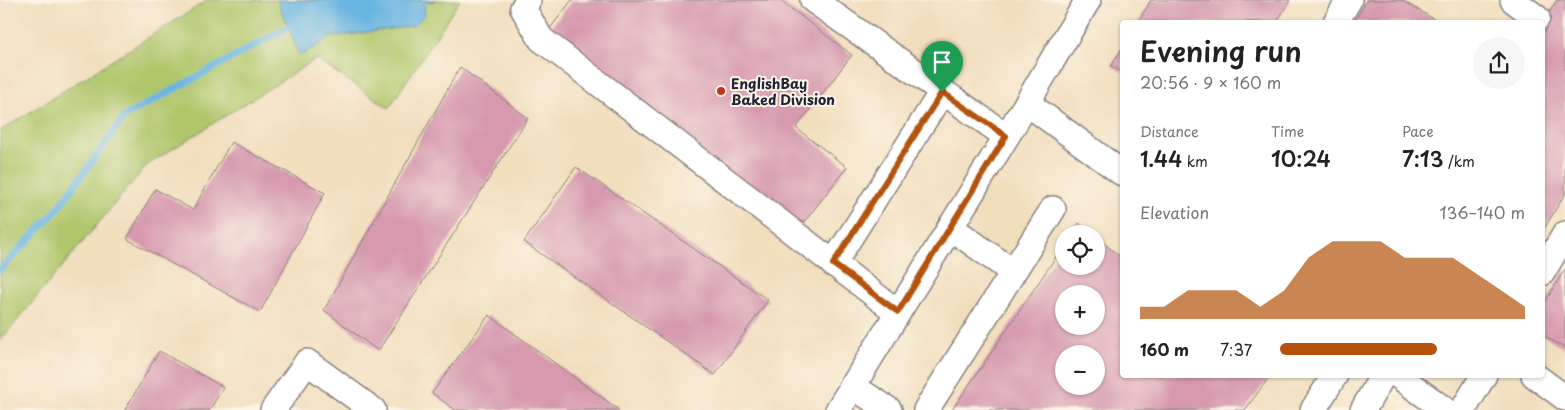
<!DOCTYPE html>
<html lang="en">
<head>
<meta charset="utf-8">
<style>
  :root { --surface:#fff; --page:#f6f6f6; --text:#222; --muted:#767676; --accent:#b45309 }
  body { margin:0; font-family:"Playpen Sans",sans-serif; background:var(--page); color:var(--text); height:100vh; display:flex; flex-direction:column; font-size:19px; white-space:nowrap }
  * { box-sizing:border-box; margin:0 }
  p { font-size:16px; color:var(--muted) }
  .icon { flex:none; width:28px; height:28px; fill:none; stroke:currentColor; stroke-width:2; stroke-linecap:round; stroke-linejoin:round }
  .map { position:relative; flex:1; overflow:hidden }
  .drawer { position:absolute; left:1120px; top:20px; width:425px; height:358px; display:flex; flex-direction:column; background:var(--surface); border-radius:5px; box-shadow:0 1px 4px #0004 }
  .drawer>* { flex:none }
  .controls { position:absolute; left:1055px; top:225px; display:grid; gap:10px }
  .controls a { display:grid; place-items:center; width:50px; height:50px; border-radius:50%; background:var(--surface); box-shadow:0 1px 4px #0004; font-size:25px }
  .pin { position:absolute; display:grid; place-items:center; width:42px; height:42px; color:#fff; margin:-51px -21px; border-radius:50% 50% 50% 0; rotate:-45deg; box-shadow:0 0 5px #0007 }
  .pin .icon { rotate:45deg }
  .round { display:grid; place-items:center; flex:none; width:52px; height:52px; border-radius:26px; background:var(--page) }
  .summary { display:flex; align-items:center; justify-content:space-between; height:85px; padding:0 20px }
  h1 { font-size:28px; font-weight:600; line-height:38px }
  .stats { display:grid; grid-template-columns:repeat(3,1fr); gap:8px; height:85px; padding:5px 20px }
  .stats div { display:grid; align-content:center }
  .stats b { font-size:21px; font-weight:600 }
  .stats small { font-size:14px; font-weight:400 }
  .stats p { font-size:14px }
  .chart { height:140px; padding:10px 20px }
  .chart p { display:flex; justify-content:space-between }
  .chart svg { width:100%; height:90px; margin-top:5px; fill:var(--accent); opacity:.7 }
  ul { padding:0 20px; list-style:none; font-size:16px }
  li { display:grid; grid-template-columns:80px 60px 1fr; align-items:center; height:38px }
  li i { height:12px; border-radius:6px; background:var(--accent) }
  .map>svg:first-child { display:block }
  .green { fill:#afc66b; stroke:#687453 }
  .water { fill:#69b5e2; stroke:#466c8e }
  .lines { fill:none; stroke-linecap:round; stroke-linejoin:round }
  .stream { stroke:#69b5e2; stroke-width:7 }
  .building { fill:#d699ae; fill-rule:evenodd }
  .minor-casing { stroke:#8a807c; stroke-width:28 }
  .minor { stroke:#fff; stroke-width:25 }
  .route-casing { stroke:#fff; stroke-width:10 }
  .route { stroke:#b45309; stroke-width:6 }
  .poi-dot { fill:#c8321e; stroke:#fcf5e5; stroke-width:2 }
  .labels { text-anchor:middle; dominant-baseline:central; stroke-width:4; stroke-linejoin:round; paint-order:stroke }
  .poi-label { font-size:14px; font-weight:bold; fill:#22223b; stroke:#fcf5e5; text-anchor:start }
</style>
</head>
<body>
<div class="map">
<svg width="1565" height="410" viewBox="0 0 1565 410">
  <rect width="100%" height="100%" fill="#fcf5e5"/>
  <filter id="ink" filterUnits="userSpaceOnUse"><feTurbulence type="fractalNoise" baseFrequency=".02" numOctaves="2"/><feDisplacementMap in="SourceGraphic" scale="10" xChannelSelector="R" yChannelSelector="G"/><feConvolveMatrix kernelMatrix="1 2 1 2 8 2 1 2 1" color-interpolation-filters="sRGB"/></filter>
  <filter id="wash" filterUnits="userSpaceOnUse"><feTurbulence type="fractalNoise" baseFrequency=".0096" numOctaves="4" result="noise"/><feDisplacementMap in="SourceGraphic" scale="20" xChannelSelector="R" yChannelSelector="G"/><feGaussianBlur stdDeviation="1.12" result="paint"/><feColorMatrix in="noise" values="0 0 0 0 0 0 0 0 0 0 0 0 0 0 0 0 0 1.4 0 .05"/><feComposite in="paint" operator="in"/></filter>
  <g filter="url(#wash)">
    <rect width="100%" height="100%" fill="#f1debd"/>
    <!-- green -->
    <polygon class="green" points="208,0 460,0 389,108 316,59 147,165 0,341 0,131"/>
    <!-- water -->
    <polygon class="water" points="277,0 436,0 424,4 425,14 413,26 331,37 300,56"/>
    <g class="lines">
      <!-- stream -->
      <polyline class="stream" points="0,270 56,211 125,116 296,23"/>
    </g>
    <g id="blocks">
      <!-- building -->
      <g class="building">
        <polygon points="572,0 780,0 852,55 796,128 847,167 799,229 545,35"/>
        <polygon points="1151,0 1290,0 1277,22 1138,22"/>
        <polygon points="1367,0 1401,0 1439,22 1354,22"/>
        <polygon points="1557,0 1565,0 1565,194 1542,232 1542,25"/>
        <polygon points="1122,48 1122,72 1111,66"/>
        <polygon points="460,67 528,118 378,351 324,310"/>
        <polygon points="231,142 325,193 260,312 127,239 155,189 193,210"/>
        <polygon points="576,167 768,300 715,375 524,242"/>
        <polygon points="1079,223 1092,234 1071,234"/>
        <path d="M1096,237l26,21v117h146l2,1 -25,34h-293l112,-165v21h32zM1064,294h32v32h-32zM1064,354h32v32h-32z"/>
        <polygon points="1565,269 1565,348 1542,335 1542,307"/>
        <polygon points="489,315 619,410 455,410 432,393"/>
        <polygon points="159,351 223,387 210,410 125,410"/>
      </g>
    </g>
  </g>
  <g filter="url(#ink)">
    <use href="#blocks" fill-opacity="0" stroke="#8a807c" stroke-width="1"/>
    <g class="lines">
      <defs>
        <g id="minor">
          <polyline points="528,0 523,8 541,39 897,312"/>
          <polyline points="813,0 1006,136"/>
          <polyline points="1513,0 1537,18 1534,22"/>
          <polyline points="1336,22 1349,0"/>
          <polyline points="1027,103 1122,173"/>
          <polyline points="950,227 1013,272"/>
          <polyline points="833,264 942,92"/>
          <polyline points="1542,273 1565,234"/>
          <polyline points="1397,375 1445,410"/>
          <polyline points="1534,375 1565,398"/>
          <polyline points="852,386 889,410"/>
          <polyline points="273,410 307,362 373,410"/>
          <polyline points="838,410 1027,103 1088,0"/>
          <polyline points="926,410 1053,209"/>
          <polyline points="1313,410 1335,375"/>
          <polyline points="1363,410 1383,375"/>
          <polyline points="1463,410 1484,375"/>
        </g>
      </defs>
      <!-- minor casing -->
      <use href="#minor" class="minor-casing"/>
      <!-- minor -->
      <use href="#minor" class="minor"/>
    </g>
  </g>
  <g class="lines" filter="url(#ink)">
    <defs>
      <polygon id="route" points="942,92 1006,136 898,312 833,264"/>
    </defs>
    <!-- route casing -->
    <use href="#route" class="route-casing"/>
    <!-- route -->
    <use href="#route" class="route"/>
  </g>
  <!-- markers -->
  <circle class="poi-dot" cx="721" cy="91" r="5"/>
  <g class="labels">
    <!-- poi labels -->
    <g class="poi-label">
      <text x="731" y="83">EnglishBay<tspan x="731" dy="16">Baked Division</tspan></text>
    </g>
  </g>
</svg>
<div class="controls">
<a><svg class="icon" aria-label="locate" viewBox="0 0 24 24"><circle cx="12" cy="12" r="6"/><path d="M12 2v4M12 18v4M2 12h4M18 12h4"/></svg></a>
<a>+</a>
<a>−</a>
</div>
<div class="pin" style="left:942px;top:92px;background:#1e9e55"><svg class="icon" aria-label="arrive" viewBox="0 0 24 24"><path d="M6 21V4h12l-3 4 3 4H6"/></svg></div>
<section class="drawer">
<div class="summary"><div><h1>Evening run</h1><p>20:56 · 9 × 160 m</p></div><a class="round"><svg class="icon" aria-label="share" viewBox="0 0 24 24"><path d="M12 15V3M7 8l5-5 5 5M5 13v7h14v-7"/></svg></a></div>
<div class="stats">
<div><p>Distance</p><b>1.44<small> km</small></b></div>
<div><p>Time</p><b>10:24</b></div>
<div><p>Pace</p><b>7:13<small> /km</small></b></div>
</div>
<div class="chart"><p><span>Elevation</span>136–140 m</p>
<svg viewBox="0 0 160 44" preserveAspectRatio="none"><path d="M0 44V38L10 38L20 30L30 30L40 30L50 38L60 30L70 14L80 6L90 6L100 6L110 14L120 14L130 14L140 22L150 30L160 38V44z"/></svg>
</div>
<ul>
<li><b>160 m</b>7:37<i style="width:64%"></i></li>
</ul>
</section>
</div>
</body>
</html>
